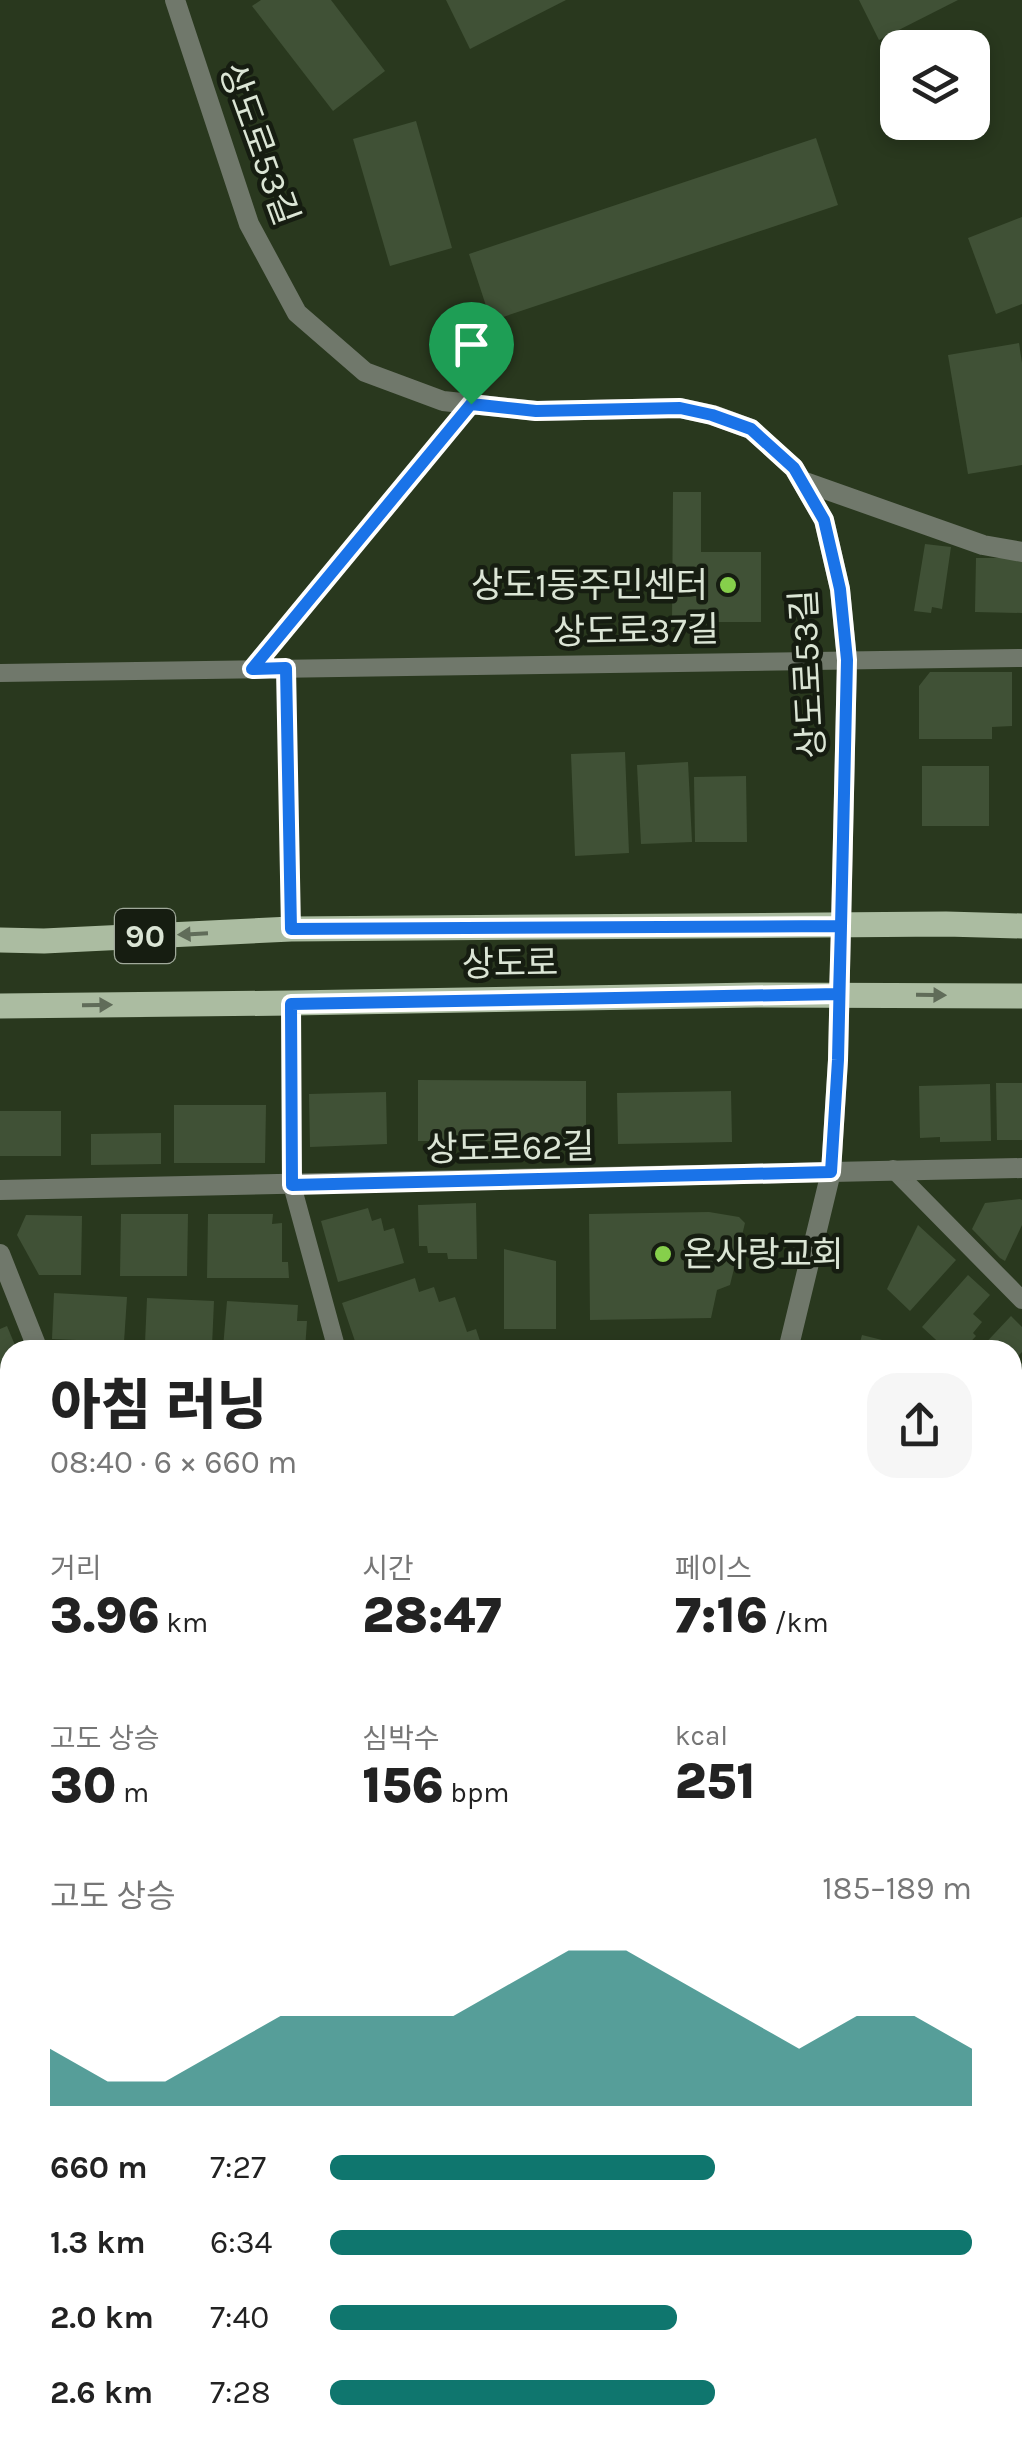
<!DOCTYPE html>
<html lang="ko">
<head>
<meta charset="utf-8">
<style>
  :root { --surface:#fff; --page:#f6f6f6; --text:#222; --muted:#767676; --accent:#0f766e }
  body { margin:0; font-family:Karla,"Noto Sans KR",sans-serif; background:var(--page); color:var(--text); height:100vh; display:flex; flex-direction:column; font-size:38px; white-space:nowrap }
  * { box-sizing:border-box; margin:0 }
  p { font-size:32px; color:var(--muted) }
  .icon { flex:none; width:55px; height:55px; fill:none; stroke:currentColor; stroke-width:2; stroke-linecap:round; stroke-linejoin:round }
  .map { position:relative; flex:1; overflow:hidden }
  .panel { position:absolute; left:0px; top:1340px; width:1022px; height:1112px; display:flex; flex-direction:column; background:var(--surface); border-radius:30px 30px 0 0; box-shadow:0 5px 15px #0003 }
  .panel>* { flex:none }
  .controls { position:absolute; left:880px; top:30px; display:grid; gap:20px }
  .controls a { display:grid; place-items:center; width:110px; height:110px; border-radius:20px; background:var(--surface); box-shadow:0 5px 15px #0003; font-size:50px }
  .pin { position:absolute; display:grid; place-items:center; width:85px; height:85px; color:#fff; margin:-102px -42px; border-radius:50% 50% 50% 0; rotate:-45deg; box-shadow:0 0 10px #0007 }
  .pin .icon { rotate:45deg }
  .round { display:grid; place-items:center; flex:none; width:105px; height:105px; border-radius:30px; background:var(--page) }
  .overview { display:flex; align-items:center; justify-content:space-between; height:170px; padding:0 50px }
  h1 { font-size:55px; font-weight:800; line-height:75px }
  .figures { display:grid; grid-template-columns:repeat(3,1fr); gap:15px; height:170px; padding:10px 50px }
  .figures div { display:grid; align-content:center }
  .figures b { font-size:50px; font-weight:800 }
  .figures small { font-size:28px; font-weight:400 }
  .figures p { font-size:28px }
  .chart { height:280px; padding:20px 50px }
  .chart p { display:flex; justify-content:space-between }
  .chart svg { width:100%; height:180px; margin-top:10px; fill:var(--accent); opacity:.7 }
  ul { padding:0 50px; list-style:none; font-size:32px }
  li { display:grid; grid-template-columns:160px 120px 1fr; align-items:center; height:75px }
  li i { height:25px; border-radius:12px; background:var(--accent) }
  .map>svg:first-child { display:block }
  .building { fill:#405136 }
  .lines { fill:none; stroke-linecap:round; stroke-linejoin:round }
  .path { stroke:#83907b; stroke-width:6; stroke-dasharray:5 8; stroke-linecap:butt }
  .service { stroke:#70786b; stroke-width:18 }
  .minor { stroke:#70786b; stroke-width:20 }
  .tertiary { stroke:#70786b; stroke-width:20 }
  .primary { stroke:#abbca1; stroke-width:25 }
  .oneway { fill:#606c59 }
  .route-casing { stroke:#fff; stroke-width:20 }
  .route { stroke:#1a73e8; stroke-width:12 }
  .poi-dot { fill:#86cf4b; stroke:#161d11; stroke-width:4 }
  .labels { text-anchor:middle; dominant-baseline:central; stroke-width:9; stroke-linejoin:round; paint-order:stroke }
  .shield { fill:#161d11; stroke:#a0a99a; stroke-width:2.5 }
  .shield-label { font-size:32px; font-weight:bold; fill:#dbe5d5 }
  .street-label { font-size:35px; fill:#dbe5d5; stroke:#161d11 }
  .poi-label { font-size:35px; fill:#dbe5d5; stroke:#161d11; text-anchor:end }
</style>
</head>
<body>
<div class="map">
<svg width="1022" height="2451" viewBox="0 0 1022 2451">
  <rect width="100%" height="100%" fill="#29381e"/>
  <!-- building -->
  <g class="building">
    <polygon points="261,0 331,0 385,71 333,111 252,6"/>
    <polygon points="446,0 566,0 470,49"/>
    <polygon points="859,0 958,0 879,40"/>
    <polygon points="416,121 452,248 390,266 353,139"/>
    <polygon points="816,138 838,205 491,321 469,254"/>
    <polygon points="1022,217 1022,304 996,314 968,238"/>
    <polygon points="1019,343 1022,363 1022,465 968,474 948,355"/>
    <polygon points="673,492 701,492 701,552 761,552 761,622 672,622"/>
    <polygon points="925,544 951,547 942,609 932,607 931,613 914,611"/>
    <polygon points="976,558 1022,558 1022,613 975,612"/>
    <polygon points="930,672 1012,672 1012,726 992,727 992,739 919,739 919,686"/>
    <polygon points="625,752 629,853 575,856 571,754"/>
    <polygon points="688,762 692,842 641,844 637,765"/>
    <rect x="922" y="766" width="67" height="60"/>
    <polygon points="746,776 747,842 695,842 694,777"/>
    <polygon points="418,1080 586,1081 586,1141 418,1141"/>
    <polygon points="996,1083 1022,1083 1022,1140 997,1140"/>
    <polygon points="990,1084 991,1141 940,1142 940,1137 920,1138 919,1086"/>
    <polygon points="731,1091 732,1142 618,1144 617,1093"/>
    <polygon points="386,1092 387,1144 310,1147 309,1094"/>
    <polygon points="174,1105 266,1105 265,1163 174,1163"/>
    <rect x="0" y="1111" width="61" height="45"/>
    <polygon points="161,1133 161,1164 91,1165 91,1134"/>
    <polygon points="1020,1199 1022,1200 1022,1225 1005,1261 1000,1258 972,1229 985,1203"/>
    <polygon points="476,1203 477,1259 448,1259 447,1253 428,1253 427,1246 419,1246 418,1205"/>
    <polygon points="368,1208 372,1221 381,1218 384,1231 394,1228 404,1263 338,1282 321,1221"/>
    <polygon points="709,1212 739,1217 745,1223 730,1285 717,1290 711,1318 590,1320 589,1214"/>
    <polygon points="121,1214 188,1214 187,1276 120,1276"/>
    <polygon points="208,1214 273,1214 272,1224 282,1223 282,1262 288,1262 289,1278 207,1278"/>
    <polygon points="26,1215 82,1216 81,1275 39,1275 17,1235"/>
    <polygon points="918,1225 956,1260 910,1311 887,1289"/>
    <polygon points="504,1249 556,1261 556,1329 504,1329"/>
    <polygon points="968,1275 990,1295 973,1314 982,1322 973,1333 976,1336 963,1350 947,1350 922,1327"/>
    <polygon points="415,1278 419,1292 434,1287 439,1302 455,1297 467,1332 476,1329 483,1350 358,1350 342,1303"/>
    <polygon points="54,1293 127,1297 124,1342 52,1339"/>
    <polygon points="147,1298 214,1301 212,1346 145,1343"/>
    <polygon points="227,1301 298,1305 297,1321 307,1321 305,1350 223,1348"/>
    <polygon points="1011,1316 1022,1327 1022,1352 1012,1362 1012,1350 979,1350"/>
    <polygon points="7,1326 17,1350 10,1350 10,1370 0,1374 0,1329"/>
    <polygon points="862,1335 886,1341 896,1350 858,1350"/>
    <polygon points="10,1390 10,1444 0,1450 0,1395"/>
    <polygon points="1022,1390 1022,1421 1012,1412 1012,1400"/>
    <polygon points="1012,1501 1022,1509 1022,1550 1012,1562"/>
    <polygon points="0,1530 10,1547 10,1581 0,1587"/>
    <polygon points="10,1664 10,1752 0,1755 0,1670"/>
    <polygon points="1012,1839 1022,1840 1022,1973 1012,1972"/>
    <polygon points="0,1947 10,1976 10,2137 0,2140"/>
    <polygon points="0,2373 10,2381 10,2442 98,2442 97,2451 0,2451"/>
    <polygon points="819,2442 964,2442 964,2451 809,2451"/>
    <polygon points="484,2443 484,2451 435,2451 435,2448"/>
  </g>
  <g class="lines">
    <!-- path -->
    <g class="path">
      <polyline points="0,2235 10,2242"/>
      <polyline points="242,2442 252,2451"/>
      <polyline points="378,2451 381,2442"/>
    </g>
    <!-- service -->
    <g class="service">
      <polyline points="286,668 291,929"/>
      <polyline points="252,669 471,404"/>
      <polyline points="0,673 1022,658"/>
      <polyline points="291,1003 292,1185 337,1350"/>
      <polyline points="893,1169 1022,1300"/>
    </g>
    <!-- minor -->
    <g class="minor">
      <polyline points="802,481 983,545 1022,552"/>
      <polyline points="0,1190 1022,1168"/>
      <polyline points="0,1254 38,1350"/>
      <polyline points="0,1780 10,1777"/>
      <polyline points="628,2442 633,2451"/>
    </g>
    <!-- tertiary -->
    <polyline class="tertiary" points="175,0 249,224 297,313 365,372 443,401 537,411 680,408 713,415 751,429 794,468 824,520 840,589 847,660 838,1060 831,1172 788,1350"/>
    <!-- primary -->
    <g class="primary">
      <polyline points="0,940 44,941 291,929 946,924 1022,926"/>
      <polyline points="0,1006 291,1003 756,995 1022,996"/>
    </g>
  </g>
  <!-- one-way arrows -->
  <defs><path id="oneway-solid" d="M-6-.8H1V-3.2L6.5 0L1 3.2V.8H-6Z" transform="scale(2.5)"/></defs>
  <g class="oneway">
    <use href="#oneway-solid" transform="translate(193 934) rotate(177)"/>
    <use href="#oneway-solid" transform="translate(931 995) rotate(1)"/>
    <use href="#oneway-solid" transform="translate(97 1005) rotate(-1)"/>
  </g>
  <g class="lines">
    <defs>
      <polyline id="route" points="471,404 536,411 680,408 712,415 751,429 794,468 824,520 840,589 847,660 838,1060 831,1172 292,1185 291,1004 839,994 841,926 291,929 286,668 252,669 471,404"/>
    </defs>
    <!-- route casing -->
    <use href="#route" class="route-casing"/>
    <!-- route -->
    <use href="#route" class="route"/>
  </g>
  <!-- markers -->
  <g class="poi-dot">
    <circle cx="728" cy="585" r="10"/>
    <circle cx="663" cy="1254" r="10"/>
  </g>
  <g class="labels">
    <!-- shield labels -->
    <rect class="shield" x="115" y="909" width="60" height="54" rx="8"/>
    <g class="shield-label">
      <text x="145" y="936">90</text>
    </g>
    <!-- street labels -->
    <g class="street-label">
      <text transform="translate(259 144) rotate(70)">상도로53길</text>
      <text transform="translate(636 631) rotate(-1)">상도로37길</text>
      <text transform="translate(808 674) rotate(-93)">상도로53길</text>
      <text transform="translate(510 964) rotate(-1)">상도로</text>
      <text transform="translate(510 1148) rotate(-1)">상도로62길</text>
    </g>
    <!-- poi labels -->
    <g class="poi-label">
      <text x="708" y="585">상도1동주민센터</text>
      <text x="683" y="1254" text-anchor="start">온사랑교회</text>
    </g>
  </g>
</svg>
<div class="controls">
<a><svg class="icon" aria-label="layers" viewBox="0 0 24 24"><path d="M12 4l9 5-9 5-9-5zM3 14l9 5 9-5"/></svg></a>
</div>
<div class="pin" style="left:471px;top:404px;background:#1e9e55"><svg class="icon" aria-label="arrive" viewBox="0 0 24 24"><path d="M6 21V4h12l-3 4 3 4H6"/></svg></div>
<section class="panel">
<div class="overview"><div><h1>아침 러닝</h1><p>08:40 · 6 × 660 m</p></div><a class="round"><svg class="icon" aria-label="share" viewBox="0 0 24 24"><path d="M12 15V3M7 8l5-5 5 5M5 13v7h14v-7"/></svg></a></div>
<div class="figures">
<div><p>거리</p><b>3.96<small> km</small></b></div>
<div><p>시간</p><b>28:47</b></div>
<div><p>페이스</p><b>7:16<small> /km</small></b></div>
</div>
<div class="figures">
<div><p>고도 상승</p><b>30<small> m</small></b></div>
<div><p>심박수</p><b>156<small> bpm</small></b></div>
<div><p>kcal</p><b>251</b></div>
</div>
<div class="chart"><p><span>고도 상승</span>185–189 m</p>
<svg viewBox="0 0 160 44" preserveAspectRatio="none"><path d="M0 44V30L10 38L20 38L30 30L40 22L50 22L60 22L70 22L80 14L90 6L100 6L110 14L120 22L130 30L140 22L150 22L160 30V44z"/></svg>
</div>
<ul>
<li><b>660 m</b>7:27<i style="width:60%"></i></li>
<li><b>1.3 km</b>6:34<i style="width:100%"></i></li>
<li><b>2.0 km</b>7:40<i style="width:54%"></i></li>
<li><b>2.6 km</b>7:28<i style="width:60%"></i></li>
</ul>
</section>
</div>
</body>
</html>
